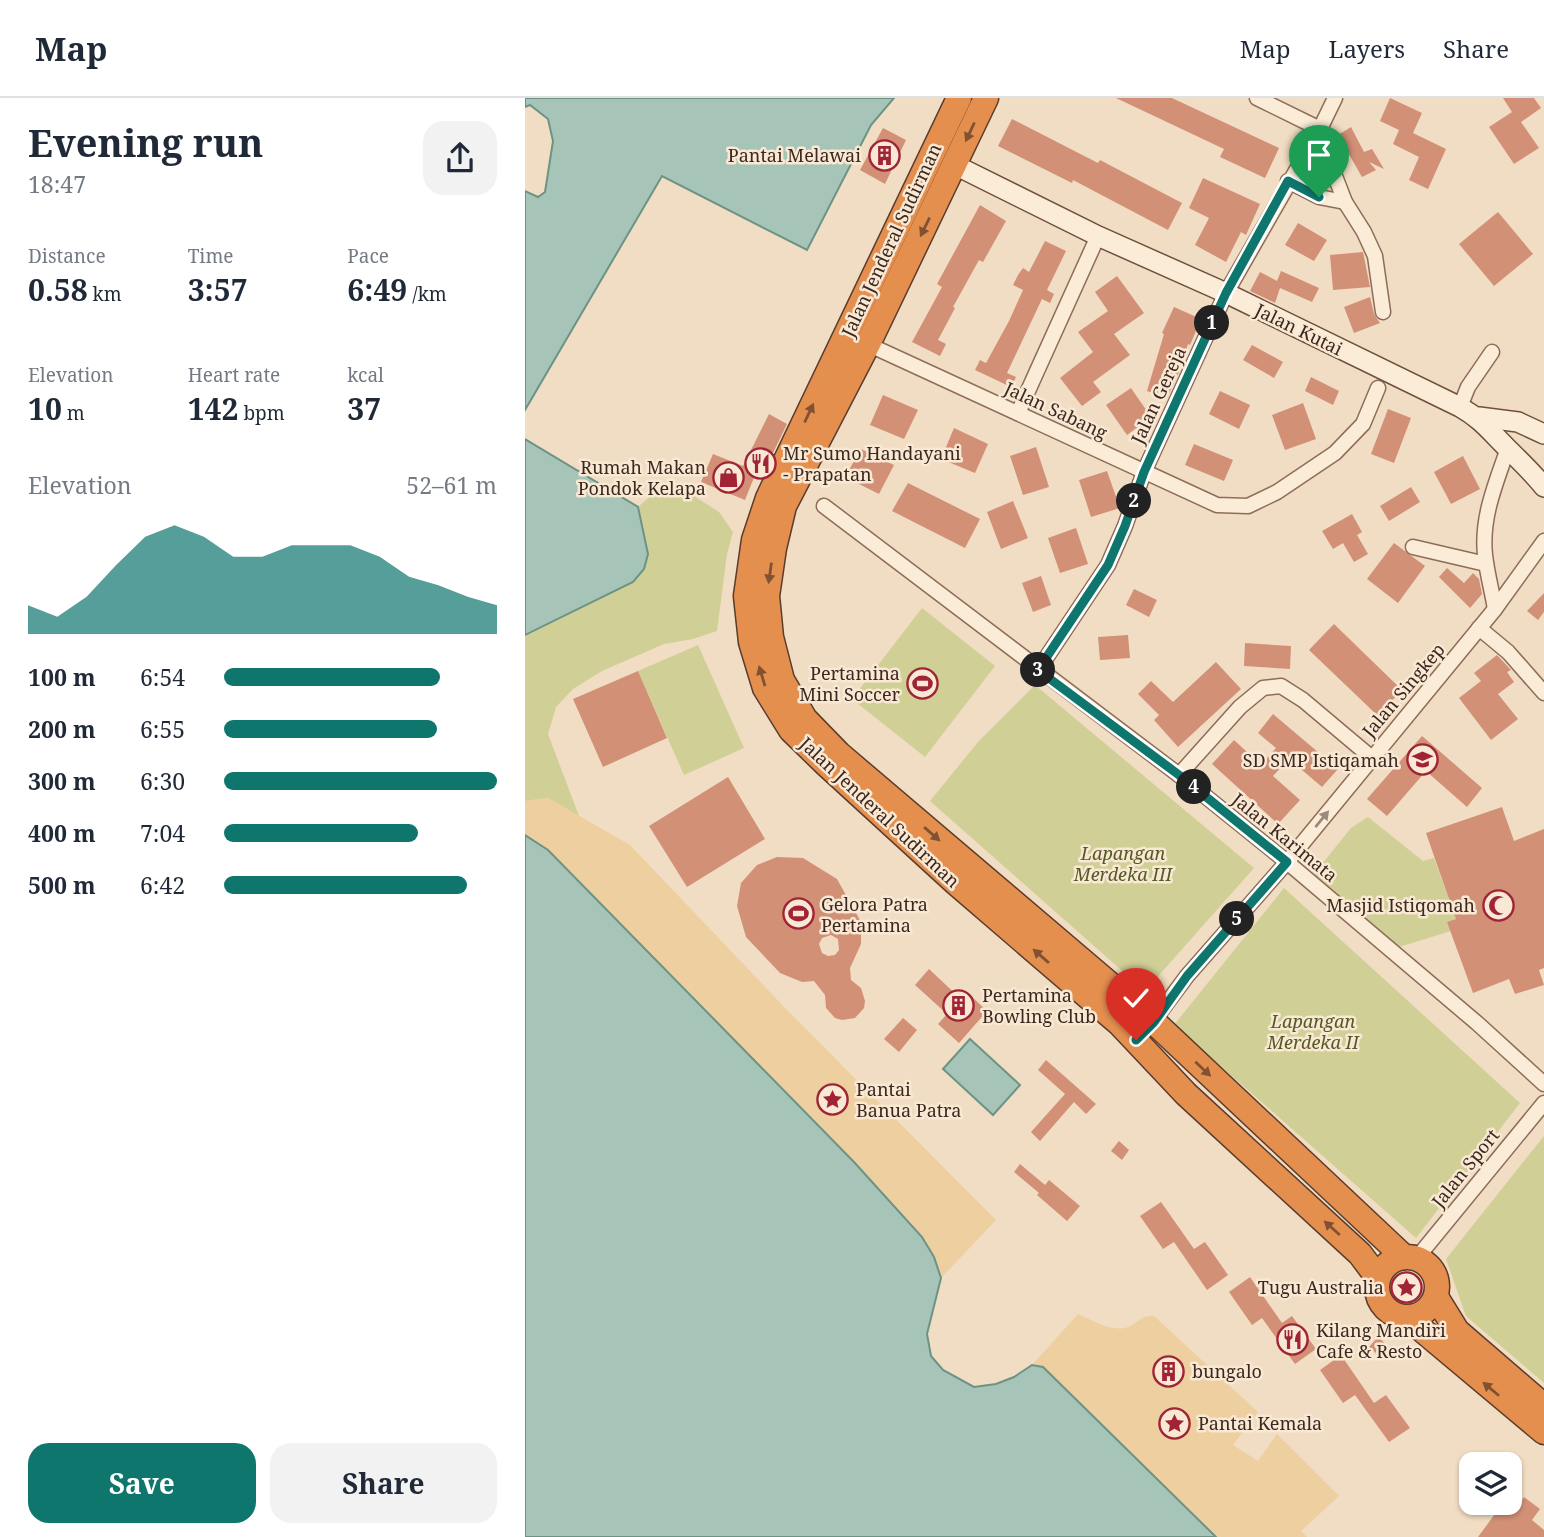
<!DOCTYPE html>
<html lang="en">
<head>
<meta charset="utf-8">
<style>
  :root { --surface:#fff; --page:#f2f2f3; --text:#1f2937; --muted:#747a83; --line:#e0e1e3; --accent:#0f766e }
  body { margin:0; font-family:"Noto Serif",serif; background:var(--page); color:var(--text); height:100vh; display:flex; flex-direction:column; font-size:26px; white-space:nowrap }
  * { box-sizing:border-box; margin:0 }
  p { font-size:23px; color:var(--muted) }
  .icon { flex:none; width:38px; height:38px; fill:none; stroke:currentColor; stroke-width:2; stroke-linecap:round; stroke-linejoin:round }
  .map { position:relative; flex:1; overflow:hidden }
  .panel { display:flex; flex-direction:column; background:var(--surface); width:525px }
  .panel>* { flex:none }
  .fabs { position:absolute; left:934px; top:1354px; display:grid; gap:14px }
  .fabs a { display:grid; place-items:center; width:63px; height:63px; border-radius:14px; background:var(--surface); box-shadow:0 2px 5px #0004; font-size:35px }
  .pin { position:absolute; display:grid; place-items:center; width:60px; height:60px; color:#fff; margin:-72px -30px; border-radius:50% 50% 50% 0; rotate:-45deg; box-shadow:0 0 7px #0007 }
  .pin .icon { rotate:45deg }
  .km { position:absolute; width:35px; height:35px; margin:-18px; border-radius:50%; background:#222; color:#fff; font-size:19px; line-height:35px; text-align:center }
  .round { display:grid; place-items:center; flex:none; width:74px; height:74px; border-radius:21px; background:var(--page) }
  .summary { display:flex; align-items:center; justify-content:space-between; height:119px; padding:0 28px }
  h1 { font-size:38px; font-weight:700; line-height:52px }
  .stats { display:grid; grid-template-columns:repeat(3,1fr); gap:10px; height:119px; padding:7px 28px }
  .stats div { display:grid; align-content:center }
  .stats b { font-size:30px; font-weight:700 }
  .stats small { font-size:19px; font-weight:400 }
  .stats p { font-size:19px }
  .chart { height:196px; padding:14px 28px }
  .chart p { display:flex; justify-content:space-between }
  .chart svg { width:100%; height:126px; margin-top:7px; fill:var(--accent); opacity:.7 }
  .primary-button { display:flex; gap:14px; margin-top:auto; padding:14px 28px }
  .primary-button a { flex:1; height:80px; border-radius:21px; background:var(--accent); color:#fff; font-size:28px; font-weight:700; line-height:80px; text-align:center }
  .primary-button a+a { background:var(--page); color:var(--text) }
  ul { padding:0 28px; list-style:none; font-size:23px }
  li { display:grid; grid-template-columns:112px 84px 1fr; align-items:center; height:52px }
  li i { height:18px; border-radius:9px; background:var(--accent) }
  header { display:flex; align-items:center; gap:42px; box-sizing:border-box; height:98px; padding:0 35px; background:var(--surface); border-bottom:2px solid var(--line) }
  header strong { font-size:33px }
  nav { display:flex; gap:38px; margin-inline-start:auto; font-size:24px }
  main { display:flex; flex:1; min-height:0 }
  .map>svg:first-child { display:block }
  .green { fill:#d0cf96 }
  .sand { fill:#eecf9f }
  .water { fill:#a6c4b7; stroke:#6c9384; stroke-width:2 }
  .building { fill:#d29077; fill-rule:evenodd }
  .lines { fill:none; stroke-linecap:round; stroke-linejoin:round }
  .street-casing { stroke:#8d6d59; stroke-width:17 }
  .secondary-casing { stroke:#6f4e3c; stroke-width:22 }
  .highway-casing { stroke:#5a3c2d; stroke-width:27 }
  .street { stroke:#fbecd8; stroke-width:14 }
  .secondary { stroke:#fbecd8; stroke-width:19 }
  .highway { stroke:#e58f4f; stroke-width:24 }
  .oneway { fill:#805132 }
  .oneway2 { fill:#9c8a7b }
  .route-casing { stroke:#fff; stroke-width:14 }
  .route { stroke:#0f766e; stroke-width:9 }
  .labels { text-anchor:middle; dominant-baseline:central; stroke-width:5; stroke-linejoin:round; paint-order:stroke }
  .poi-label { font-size:18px; fill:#3c281e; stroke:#f8e8d4; text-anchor:start }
  .street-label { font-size:18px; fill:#3c281e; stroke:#f8e8d4 }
  .park-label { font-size:18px; font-style:italic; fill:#535a23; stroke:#f8e8d4 }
</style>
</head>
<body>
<header>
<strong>Map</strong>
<nav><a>Map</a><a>Layers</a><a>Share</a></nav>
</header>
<main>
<section class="panel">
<div class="summary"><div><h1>Evening run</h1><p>18:47</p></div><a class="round"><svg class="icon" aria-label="share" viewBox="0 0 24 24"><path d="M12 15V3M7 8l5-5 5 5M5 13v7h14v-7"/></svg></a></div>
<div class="stats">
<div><p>Distance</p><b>0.58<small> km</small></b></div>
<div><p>Time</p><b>3:57</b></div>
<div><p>Pace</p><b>6:49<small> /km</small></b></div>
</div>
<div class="stats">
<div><p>Elevation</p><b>10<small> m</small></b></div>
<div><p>Heart rate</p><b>142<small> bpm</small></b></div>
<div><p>kcal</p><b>37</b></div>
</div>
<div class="chart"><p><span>Elevation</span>52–61 m</p>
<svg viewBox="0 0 160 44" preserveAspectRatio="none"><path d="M0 44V34L10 38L20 31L30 20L40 10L50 6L60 10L70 17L80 17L90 13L100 13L110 13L120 17L130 24L140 27L150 31L160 34V44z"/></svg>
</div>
<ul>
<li><b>100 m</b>6:54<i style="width:79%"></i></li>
<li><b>200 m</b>6:55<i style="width:78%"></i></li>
<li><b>300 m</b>6:30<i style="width:100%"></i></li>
<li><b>400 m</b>7:04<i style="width:71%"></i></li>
<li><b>500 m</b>6:42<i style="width:89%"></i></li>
</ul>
<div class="primary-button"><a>Save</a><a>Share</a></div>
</section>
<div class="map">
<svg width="1019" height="1439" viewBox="0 0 1019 1439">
  <rect width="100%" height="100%" fill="#f1ddc3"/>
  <!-- green -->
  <g class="green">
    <polygon points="152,387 194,414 208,434 202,456 192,533 168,541 139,546 77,573 48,591 31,609 23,636 54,718 23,700 0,703 0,537 108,484 123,456 113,409 128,396"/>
    <polygon points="397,510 470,568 400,659 327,601"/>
    <polygon points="173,547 219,650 159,677 113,573"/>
    <polygon points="510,587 729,770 620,893 405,703 453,644"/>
    <polygon points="843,719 898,763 909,760 931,821 922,824 926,833 874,849 789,776 826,730"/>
    <polygon points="759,790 995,1005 891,1140 649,927"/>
    <polygon points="1019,1038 1019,1285 941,1218 921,1161"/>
  </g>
  <!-- sand -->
  <g class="sand">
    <polygon points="23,700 105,747 264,914 471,1122 416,1180 409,1159 397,1139 329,1064 23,752 0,737 0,703"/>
    <path d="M553,1216c14,6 34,19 50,13 11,-5 13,-12 26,-11l104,96 -25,33 25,16 19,-27 62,62 -38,35 6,6h-91l-173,-170 -11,-2z"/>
  </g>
  <!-- water -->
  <g class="water">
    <polygon points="0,0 369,0 346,27 282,152 137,78 0,312 0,93 13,99 20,94 28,43 23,21 5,7 0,9"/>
    <polygon points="0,341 113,409 123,456 119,471 108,484 0,537"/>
    <polygon points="0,737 23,752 329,1064 397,1139 409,1159 416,1180 402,1236 406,1258 418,1272 449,1289 471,1286 489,1279 507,1267 518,1269 691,1439 0,1439"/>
    <polygon points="445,941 495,987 468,1017 418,971"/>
  </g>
  <!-- building -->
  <g class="building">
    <polygon points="591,0 647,0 754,50 740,80 695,59 699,51"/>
    <polygon points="865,0 897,15 888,35 921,51 903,91 884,82 894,59 868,46 874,32 855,23"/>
    <polygon points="978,0 1009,0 1016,10 996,24 1014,50 989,66 964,29 987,14"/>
    <polygon points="487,21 573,65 575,62 657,105 643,132 548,82 547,85 473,48"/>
    <polygon points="826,29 839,54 847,51 859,71 844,64 851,72 837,79 813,37"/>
    <polygon points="358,30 381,42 360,86 335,72"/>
    <polygon points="678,80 735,106 721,137 716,134 701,164 670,147 684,120 664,110"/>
    <polygon points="455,107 481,123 458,164 454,162 428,209 430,210 413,242 421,246 415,258 387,244 417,189 412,186"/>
    <polygon points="973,114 1008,156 969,188 934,146"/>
    <polygon points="773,125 802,142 789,163 760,147"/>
    <polygon points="520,143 541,153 522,192 529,196 525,205 517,201 482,275 491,279 486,289 450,272 455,262 461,265 484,223 498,192 488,187 493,177 498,170 504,174"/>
    <polygon points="838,154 845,189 808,192 805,157"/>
    <polygon points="756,173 794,190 787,204 755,190 750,205 725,193 735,174 752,183"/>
    <polygon points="592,178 619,215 589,236 605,257 568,284 576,294 557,308 535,280 568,254 553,234 583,213 570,194"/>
    <polygon points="845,199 849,216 855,225 829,235 819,209"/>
    <polygon points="649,209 676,221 665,247 663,246 654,274 642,300 622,293 639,236 637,235"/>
    <polygon points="727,247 758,264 749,280 718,262"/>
    <polygon points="786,279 814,293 808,307 780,293"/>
    <polygon points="606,290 626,319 602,337 581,307"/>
    <polygon points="695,293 725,307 714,331 684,316"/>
    <polygon points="358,297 393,312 379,341 345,327"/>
    <polygon points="778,305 791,341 760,352 747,317"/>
    <polygon points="863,311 886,320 869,365 846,356"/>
    <polygon points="244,316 262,326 245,361 238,357 220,402 176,384 188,356 218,368"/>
    <polygon points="429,330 463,346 450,375 416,361"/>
    <polygon points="669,346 708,362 699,383 660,367"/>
    <polygon points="511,349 524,389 498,397 485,358"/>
    <polygon points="336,351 369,367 354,396 320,379"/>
    <polygon points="938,358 955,391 926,406 909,374"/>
    <polygon points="582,373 595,410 566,419 554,382"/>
    <polygon points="383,385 455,421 440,450 367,413"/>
    <polygon points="886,389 895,404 864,423 855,408"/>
    <polygon points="488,403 503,440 476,451 462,414"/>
    <polygon points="827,416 837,434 832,437 843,456 829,464 818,445 808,451 797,433"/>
    <polygon points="551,430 563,466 535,475 523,440"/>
    <polygon points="869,445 900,468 873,505 842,481"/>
    <polygon points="922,470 939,485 948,475 954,481 957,496 945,510 914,479"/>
    <polygon points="516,478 526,507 508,514 497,485"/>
    <polygon points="609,491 632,502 624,519 601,507"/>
    <polygon points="1019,495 1019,514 1013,522 1002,513"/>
    <polygon points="809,526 877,592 853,618 784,552"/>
    <polygon points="603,537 605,560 575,562 573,539"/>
    <polygon points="720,545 766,548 765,571 719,568"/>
    <polygon points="972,557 986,572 982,574 989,584 973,596 993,621 966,642 934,600 956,583 949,575"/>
    <polygon points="691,564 716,591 653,649 629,622 634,617 613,596 626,583 648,604"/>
    <polygon points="113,573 142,640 78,669 48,601"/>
    <polygon points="748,616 813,671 797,689 764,661 748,678 775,702 753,726 687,666 709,642 736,667 751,650 733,635"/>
    <polygon points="897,638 957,690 942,709 901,673 862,718 842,701"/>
    <polygon points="203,679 240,741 162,789 124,728"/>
    <polygon points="977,709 989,743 1019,731 1019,870 1014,872 1019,887 990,896 984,881 948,895 922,824 931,821 901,735"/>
    <path d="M252,759l26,1 34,21 24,43v22l-11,24 1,12 10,8 4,13 -1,7 -9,10 -13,2 -7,-2 -9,-10 -1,-13 -11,-14 -12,1 -22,-9 -34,-36 -9,-31 4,-23 16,-18zM306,837l7,4 1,11 -4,5 -7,1 -6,-3 -3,-9 3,-6z"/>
    <polygon points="404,871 437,902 443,895 462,913 434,945 413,926 422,916 390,887"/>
    <polygon points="378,920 392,932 374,954 359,941"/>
    <polygon points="521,962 571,1006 561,1016 549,1004 515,1043 506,1034 540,996 513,972"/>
    <polygon points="594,1043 604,1052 597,1062 586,1053"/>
    <polygon points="495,1066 520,1087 524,1082 555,1108 542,1123 512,1097 514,1095 489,1074"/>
    <polygon points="636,1104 669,1151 680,1144 703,1177 682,1192 649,1144 638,1151 615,1118"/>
    <polygon points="725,1179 757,1225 767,1218 791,1251 770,1266 737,1220 727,1227 704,1194"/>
    <polygon points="853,1239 862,1247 854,1258 844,1249"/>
    <polygon points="816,1257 849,1305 861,1297 885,1330 864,1344 830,1297 818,1305 795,1272"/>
    <polygon points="999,1399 1015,1411 1007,1422 1019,1432 1019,1439 953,1439 978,1405 984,1405 991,1411"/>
  </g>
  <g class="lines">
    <defs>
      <g id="street">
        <polyline points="732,0 795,31"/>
        <polyline points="788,43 810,78 820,104 839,134 850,158 858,214"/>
        <polyline points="763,83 794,99 820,104"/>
        <polyline points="351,250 692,407 723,408 752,394 810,355 838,326 853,290"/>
        <polyline points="935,309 943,289 967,254"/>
        <polyline points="493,315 573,138"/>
        <polyline points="299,408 654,677 762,764 952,925 1019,986"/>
        <polyline points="888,449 961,466"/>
        <path d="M970,511c-3,-18 -8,-36 -10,-54 -4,-38 11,-72 23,-107"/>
        <polyline points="954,530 983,554 1019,595"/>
        <polyline points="513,572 583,467 600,428 619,374 701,195 795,31 810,0"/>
        <polyline points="654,677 715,609 738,590 756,588 778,602 847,660"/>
        <polyline points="624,929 662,878 762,764 970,511 1019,443"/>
        <polyline points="891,1161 1019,1005"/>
      </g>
      <g id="secondary">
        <path d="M430,67l143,71 128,57 234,114c21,12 29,23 46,40 13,13 26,25 38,40"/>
        <polyline points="954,319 993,324 1019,336"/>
      </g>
      <g id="highway">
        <polyline points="434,0 243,400 229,442 221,498 226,544 240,590 266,632 302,667 431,785 595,926 661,996 835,1156 853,1180"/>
        <polyline points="461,0 343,246 259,408 249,450 242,498 246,539 257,582 280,621 314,656 629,924 879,1159"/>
        <circle cx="882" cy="1189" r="30"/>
        <polyline points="911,1199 932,1233 1019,1308"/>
        <polyline points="883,1220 1019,1334"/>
      </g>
    </defs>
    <!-- street casing -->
    <use href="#street" class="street-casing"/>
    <!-- secondary casing -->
    <use href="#secondary" class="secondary-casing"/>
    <!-- highway casing -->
    <use href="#highway" class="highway-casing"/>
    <!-- street -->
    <use href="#street" class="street"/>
    <!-- secondary -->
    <use href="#secondary" class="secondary"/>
    <!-- highway -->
    <use href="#highway" class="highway"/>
  </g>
  <!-- one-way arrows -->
  <defs><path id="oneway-solid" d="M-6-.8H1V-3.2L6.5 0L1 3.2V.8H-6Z" transform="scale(1.75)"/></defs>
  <g class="oneway">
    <use href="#oneway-solid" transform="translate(445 34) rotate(115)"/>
    <use href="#oneway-solid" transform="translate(400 129) rotate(116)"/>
    <use href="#oneway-solid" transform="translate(284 315) rotate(-65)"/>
    <use href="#oneway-solid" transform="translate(245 475) rotate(98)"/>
    <use href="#oneway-solid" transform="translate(237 578) rotate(-107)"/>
    <use href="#oneway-solid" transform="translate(407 736) rotate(41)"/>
    <use href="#oneway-solid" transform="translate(516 858) rotate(-139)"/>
    <use href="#oneway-solid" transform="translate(678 971) rotate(43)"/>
    <use href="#oneway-solid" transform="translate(807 1130) rotate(-138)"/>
    <use href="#oneway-solid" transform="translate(966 1291) rotate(-140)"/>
  </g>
  <use class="oneway2" href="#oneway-solid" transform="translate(797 721) rotate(-51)"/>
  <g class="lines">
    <defs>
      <polyline id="route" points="611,942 629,924 662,878 762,764 654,677 513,572 583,467 600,428 619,374 701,195 763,83 794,99"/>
    </defs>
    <!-- route casing -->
    <use href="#route" class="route-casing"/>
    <!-- route -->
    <use href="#route" class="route"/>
  </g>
  <!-- icons -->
  <defs>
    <symbol id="building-ring" viewBox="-11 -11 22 22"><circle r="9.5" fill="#f8e8d4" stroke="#a02436" stroke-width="1.5"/><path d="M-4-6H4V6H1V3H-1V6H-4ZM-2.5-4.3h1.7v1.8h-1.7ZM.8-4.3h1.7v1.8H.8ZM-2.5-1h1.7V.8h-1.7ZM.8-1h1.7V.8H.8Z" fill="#a02436"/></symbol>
    <symbol id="restaurant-ring" viewBox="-11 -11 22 22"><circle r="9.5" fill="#f8e8d4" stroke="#a02436" stroke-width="1.5"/><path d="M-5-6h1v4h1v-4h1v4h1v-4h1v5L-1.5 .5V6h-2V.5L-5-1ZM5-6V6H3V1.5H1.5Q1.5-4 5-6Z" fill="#a02436"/></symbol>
    <symbol id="shop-ring" viewBox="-11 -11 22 22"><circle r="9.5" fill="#f8e8d4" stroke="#a02436" stroke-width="1.5"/><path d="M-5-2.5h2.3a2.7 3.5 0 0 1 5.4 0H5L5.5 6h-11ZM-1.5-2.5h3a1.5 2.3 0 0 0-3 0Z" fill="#a02436"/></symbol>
    <symbol id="stadium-ring" viewBox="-11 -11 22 22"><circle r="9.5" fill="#f8e8d4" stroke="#a02436" stroke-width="1.5"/><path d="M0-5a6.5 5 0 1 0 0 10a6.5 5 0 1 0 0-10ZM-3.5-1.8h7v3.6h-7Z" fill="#a02436"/></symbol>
    <symbol id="school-ring" viewBox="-11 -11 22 22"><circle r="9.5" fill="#f8e8d4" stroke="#a02436" stroke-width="1.5"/><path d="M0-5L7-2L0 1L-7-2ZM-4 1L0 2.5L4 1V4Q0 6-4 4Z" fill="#a02436"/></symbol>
    <symbol id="mosque-ring" viewBox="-11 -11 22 22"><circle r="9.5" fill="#f8e8d4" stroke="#a02436" stroke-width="1.5"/><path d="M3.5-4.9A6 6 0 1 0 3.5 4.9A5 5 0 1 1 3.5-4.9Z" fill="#a02436"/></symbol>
    <symbol id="sight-ring" viewBox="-11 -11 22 22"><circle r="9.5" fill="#f8e8d4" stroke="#a02436" stroke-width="1.5"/><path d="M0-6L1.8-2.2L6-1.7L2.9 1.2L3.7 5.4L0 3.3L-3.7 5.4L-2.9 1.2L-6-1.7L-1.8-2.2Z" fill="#a02436"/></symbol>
  </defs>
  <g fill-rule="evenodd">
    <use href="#building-ring" x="342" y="40" width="35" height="35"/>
    <use href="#restaurant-ring" x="218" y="348" width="35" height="35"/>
    <use href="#shop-ring" x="186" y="362" width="35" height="35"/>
    <use href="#stadium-ring" x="380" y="568" width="35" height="35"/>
    <use href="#school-ring" x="880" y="644" width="35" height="35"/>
    <use href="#mosque-ring" x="956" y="790" width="35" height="35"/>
    <use href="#stadium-ring" x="256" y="798" width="35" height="35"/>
    <use href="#building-ring" x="416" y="890" width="35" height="35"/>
    <use href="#sight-ring" x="290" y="984" width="35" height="35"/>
    <use href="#sight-ring" x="864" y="1172" width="35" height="35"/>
    <use href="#restaurant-ring" x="750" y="1224" width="35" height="35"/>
    <use href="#building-ring" x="626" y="1256" width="35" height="35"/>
    <use href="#sight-ring" x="632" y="1308" width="35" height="35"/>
  </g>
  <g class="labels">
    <!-- poi labels -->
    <g class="poi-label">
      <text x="336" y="57" text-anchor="end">Pantai Melawai</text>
      <text x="258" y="355">Mr Sumo Handayani<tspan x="258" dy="21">- Prapatan</tspan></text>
      <text x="181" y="369" text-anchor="end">Rumah Makan<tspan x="181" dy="21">Pondok Kelapa</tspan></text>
      <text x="375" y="575" text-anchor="end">Pertamina<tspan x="375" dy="21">Mini Soccer</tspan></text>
      <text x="874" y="662" text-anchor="end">SD SMP Istiqamah</text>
      <text x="296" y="806">Gelora Patra<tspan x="296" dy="21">Pertamina</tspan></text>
      <text x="950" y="807" text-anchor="end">Masjid Istiqomah</text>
      <text x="457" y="897">Pertamina<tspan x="457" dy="21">Bowling Club</tspan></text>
      <text x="331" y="991">Pantai<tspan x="331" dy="21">Banua Patra</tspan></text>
      <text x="859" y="1189" text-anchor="end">Tugu Australia</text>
      <text x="791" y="1232">Kilang Mandiri<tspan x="791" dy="21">Cafe &amp; Resto</tspan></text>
      <text x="667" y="1273">bungalo</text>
      <text x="673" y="1325">Pantai Kemala</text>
    </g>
    <!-- street labels -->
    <g class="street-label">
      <text transform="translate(366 142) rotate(-65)">Jalan Jenderal Sudirman</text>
      <text transform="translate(774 231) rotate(26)">Jalan Kutai</text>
      <text transform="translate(633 297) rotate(-65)">Jalan Gereja</text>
      <text transform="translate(531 312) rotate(25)">Jalan Sabang</text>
      <text transform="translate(878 592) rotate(-50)">Jalan Singkep</text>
      <text transform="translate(355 714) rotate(43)">Jalan Jenderal Sudirman</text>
      <text transform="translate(760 739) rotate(39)">Jalan Karimata</text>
      <text transform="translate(940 1070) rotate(-51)">Jalan Sport</text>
    </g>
    <!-- park labels -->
    <g class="park-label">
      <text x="598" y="755">Lapangan<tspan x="598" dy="21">Merdeka III</tspan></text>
      <text x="788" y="923">Lapangan<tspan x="788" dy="21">Merdeka II</tspan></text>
    </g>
  </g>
</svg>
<div class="fabs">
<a><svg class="icon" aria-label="layers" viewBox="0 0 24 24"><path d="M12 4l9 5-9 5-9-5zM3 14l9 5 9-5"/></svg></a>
</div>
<div class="pin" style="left:794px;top:99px;background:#1e9e55"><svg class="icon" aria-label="arrive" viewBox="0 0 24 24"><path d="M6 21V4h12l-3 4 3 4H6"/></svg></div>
<div class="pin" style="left:611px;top:942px;background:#d93025"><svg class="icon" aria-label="check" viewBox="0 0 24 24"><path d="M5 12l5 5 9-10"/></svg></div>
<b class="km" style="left:687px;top:225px">1</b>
<b class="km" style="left:609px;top:403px">2</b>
<b class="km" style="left:513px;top:572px">3</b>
<b class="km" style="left:669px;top:689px">4</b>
<b class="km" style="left:712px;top:821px">5</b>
</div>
</main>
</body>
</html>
